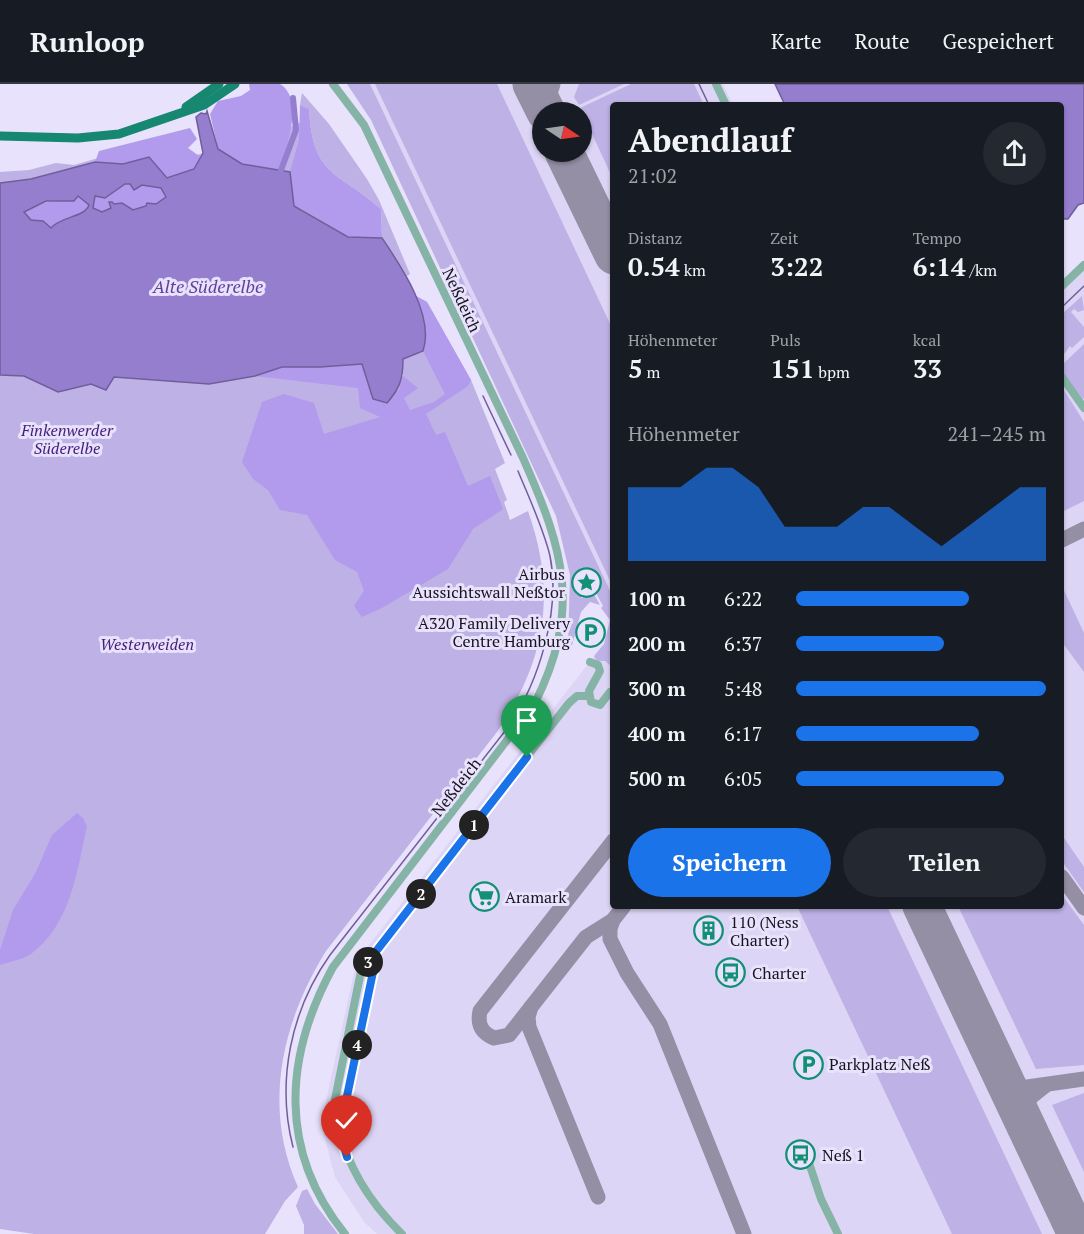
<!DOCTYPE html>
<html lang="de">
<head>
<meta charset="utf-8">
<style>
  :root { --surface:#171b24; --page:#242831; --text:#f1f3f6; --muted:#9ea1a6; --line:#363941; --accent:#1a73e8 }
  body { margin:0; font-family:"PT Serif",serif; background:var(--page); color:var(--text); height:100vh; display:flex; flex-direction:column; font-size:22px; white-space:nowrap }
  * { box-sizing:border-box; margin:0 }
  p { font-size:20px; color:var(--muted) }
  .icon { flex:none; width:33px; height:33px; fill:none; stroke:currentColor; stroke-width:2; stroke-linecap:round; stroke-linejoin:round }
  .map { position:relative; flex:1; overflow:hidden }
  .panel { position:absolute; left:610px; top:18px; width:454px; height:807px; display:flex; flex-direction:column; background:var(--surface); border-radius:6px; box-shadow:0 2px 4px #0004 }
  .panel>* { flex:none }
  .needle { width:39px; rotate:103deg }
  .buttons { position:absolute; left:532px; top:18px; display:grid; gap:12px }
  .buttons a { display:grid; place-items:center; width:60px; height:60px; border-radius:50%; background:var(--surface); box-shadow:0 2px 4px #0004; font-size:30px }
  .pin { position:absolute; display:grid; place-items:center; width:51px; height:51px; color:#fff; margin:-62px -26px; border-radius:50% 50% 50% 0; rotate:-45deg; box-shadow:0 0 6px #0007 }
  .pin .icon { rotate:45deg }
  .km { position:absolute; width:30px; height:30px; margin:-15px; border-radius:50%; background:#222; color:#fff; font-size:16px; line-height:30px; text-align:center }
  .round { display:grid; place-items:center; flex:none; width:63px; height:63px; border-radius:32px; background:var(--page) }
  .overview { display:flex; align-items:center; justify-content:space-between; height:102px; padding:0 18px }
  h1 { font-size:33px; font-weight:700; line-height:45px }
  .metrics { display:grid; grid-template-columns:repeat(3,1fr); gap:9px; height:102px; padding:6px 18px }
  .metrics div { display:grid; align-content:center }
  .metrics b { font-size:26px; font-weight:700 }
  .metrics small { font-size:16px; font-weight:400 }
  .metrics p { font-size:16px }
  .chart { height:168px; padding:12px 18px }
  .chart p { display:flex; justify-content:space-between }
  .chart svg { width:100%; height:108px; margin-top:6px; fill:var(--accent); opacity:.7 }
  .cta { display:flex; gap:12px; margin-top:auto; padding:12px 18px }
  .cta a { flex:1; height:69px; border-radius:36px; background:var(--accent); color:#fff; font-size:24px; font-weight:700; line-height:69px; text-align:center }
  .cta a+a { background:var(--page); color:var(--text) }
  ul { padding:0 18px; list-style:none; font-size:20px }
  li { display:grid; grid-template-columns:96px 72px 1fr; align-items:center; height:45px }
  li i { height:15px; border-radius:8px; background:var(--accent) }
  header { display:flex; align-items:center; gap:36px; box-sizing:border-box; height:84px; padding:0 30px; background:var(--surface); border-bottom:2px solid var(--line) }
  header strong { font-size:28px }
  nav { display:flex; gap:33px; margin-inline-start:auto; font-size:21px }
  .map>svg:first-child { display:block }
  .built { fill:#ddd5f5; fill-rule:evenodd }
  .green { fill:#beb1e5 }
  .forest { fill:#b29aed }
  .water { fill:#967ecf; stroke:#705e9a; stroke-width:1.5; fill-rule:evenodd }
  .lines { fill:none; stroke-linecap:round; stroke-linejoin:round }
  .stream { stroke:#705e9a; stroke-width:1.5 }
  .canal { stroke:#967ecf; stroke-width:6 }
  .taxiway { stroke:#948fa4; stroke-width:15 }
  .runway { stroke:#948fa4; stroke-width:39 }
  .minor { stroke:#85b4a6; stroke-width:8 }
  .major { stroke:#168770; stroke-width:9 }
  .route-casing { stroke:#fff; stroke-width:12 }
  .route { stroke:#1a73e8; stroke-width:8 }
  .labels { text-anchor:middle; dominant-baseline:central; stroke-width:6; stroke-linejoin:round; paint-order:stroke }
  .street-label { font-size:16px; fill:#171420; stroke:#e8e2fc }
  .park-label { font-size:16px; font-style:italic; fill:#441c7b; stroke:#e8e2fc }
  .poi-label { font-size:16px; fill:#171420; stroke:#e8e2fc; text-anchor:start }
  .water-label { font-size:18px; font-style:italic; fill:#623f9f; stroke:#e8e2fc }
</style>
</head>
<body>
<header>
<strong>Runloop</strong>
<nav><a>Karte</a><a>Route</a><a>Gespeichert</a></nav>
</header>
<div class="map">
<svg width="1084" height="1150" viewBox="0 0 1084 1150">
  <rect width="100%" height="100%" fill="#e8e2fc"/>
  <!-- built -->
  <g class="built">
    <path d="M367,0h356l10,21h-119l-1,500zM543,28h39v40h-39z"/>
    <polygon points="1084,186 1084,1150 377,1150 364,1138 335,1093 324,1051 323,1035 330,998 354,889 366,865 613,548 614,822 1062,822 1062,207"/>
  </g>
  <!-- green -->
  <g class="green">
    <polygon points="347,0 370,0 613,513 613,584 605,577 597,577 594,572 604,560 610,536 601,524 603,522 582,483 581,514 595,512 600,521 590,518 581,528 571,565 568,561 570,491 556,432 371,36"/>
    <polygon points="375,0 497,0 613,246 613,503"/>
    <polygon points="579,0 624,0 579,21 574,13"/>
    <polygon points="631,0 694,0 704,21 614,21 613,95 580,24"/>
    <path d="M302,9l27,31 38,55 12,21 31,74 -3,2 -25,-38 -1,-29c-44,-39 -68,-31 -72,-100l-9,-4z"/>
    <path d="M308,35l-14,148 -85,117 46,-8 27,-9h38l42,-3 11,35 30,-23v-17l10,-5 12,-25 -9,-33 11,6 44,78 34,83 -10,6 12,31 -3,2 6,18 18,-9c29,82 18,149 -31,221l-171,219c-44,71 -64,156 -28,236l-13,14 -20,33h-231l-34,-5v-1057l29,-2 27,-7 18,2 31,-9 75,3 88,-22z"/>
    <polygon points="1082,212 1084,226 1078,228 1074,225 1071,228 1084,243 1084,253 1072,264 1070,262 1062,273 1062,230"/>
    <polygon points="1084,260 1084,314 1083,315 1062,289 1062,281"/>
    <polygon points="1062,303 1084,338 1084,417 1062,428"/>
    <polygon points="1062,502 1084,549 1084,588 1062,558"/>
    <polygon points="1062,751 1084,783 1084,808 1062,777"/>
    <polygon points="1062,811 1084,841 1084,981 1036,985 958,822 1062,822"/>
    <polygon points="797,822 887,822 1042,1150 952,1150"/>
    <polygon points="1084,1009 1084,1088 1052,1021"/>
    <polygon points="307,1105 315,1120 338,1150 304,1150 304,1141 296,1122 302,1107"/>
  </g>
  <!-- forest -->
  <g class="forest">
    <path d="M249,0h31c25,15 6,66 -2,87l-36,-7 -24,-16 -8,-34 8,-13 23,-5 9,-6z"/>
    <path d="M300,21l9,4c4,69 28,61 72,100l1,29 -33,-1 -55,-32 -4,-33 9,-32z"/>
    <polygon points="190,44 197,55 188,64 202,74 194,85 167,94 149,73 123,80 95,78 99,67"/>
    <polygon points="125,100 139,104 142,101 161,104 167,112 156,120 133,126 112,118 111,124 102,128 93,123 95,112 105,113"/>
    <path d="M80,112l9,8c-5,13 -27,13 -38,24l-20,-8 -8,-8c17,-15 44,-7 57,-16z"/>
    <path d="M416,212l11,6 44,78 -3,6 -42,28 10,21 9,-3 23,54 22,-10 13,33 -30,20 -25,40 -66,39 -20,9 -8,-11 10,-15 -7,-19 -22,-12 -28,-45 -27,-5 -12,-20 -15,-11 -11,-17 20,-60 22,-8 30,9 10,31 56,-17 -20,-9 -2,-20 -103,-12 27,-9h38l42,-3 11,35 26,-9 4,-14 15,12 -14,10 6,12 24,-8 11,-8 -22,-43c6,-17 -5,-37 -7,-55z"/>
    <path d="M77,729l6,5 4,8c-10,45 -16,98 -56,128 -8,5 -22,8 -31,11v-15l13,-40 23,-38 16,-37z"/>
  </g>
  <!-- water -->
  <g class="water">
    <polygon points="775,0 1084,0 1084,119 1078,121 1068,135 1062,135 1062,21 785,21"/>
    <path d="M207,27l11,38 24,15 48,8 4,34 54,31 34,1c19,28 53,78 41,113l-20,8c0,20 -3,29 -16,44l-14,-4 -11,-35 -42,3h-38l-27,9 -46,8 -95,-7 -8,13 -15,-6 -33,8 -34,-16 -24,-1v-192l31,-4 64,-17 28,2 26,-7 18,21 27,-9 9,-16 -7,-36 5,-4 5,1zM125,100h5l4,6 8,-5 19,3 5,9 -10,7 -9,-1 -1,3 -13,4 -11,-7 -8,1 -2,-2h-3l2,6 -9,4 -9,-4 2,-12 10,2zM78,112l11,9c-5,13 -28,11 -38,23l-8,-7 -12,-1 -7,-8 22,-11h28z"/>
  </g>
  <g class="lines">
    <!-- stream -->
    <g class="stream">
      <polyline points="699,0 709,21"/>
      <polyline points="1062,223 1084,202"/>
      <polyline points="483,312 511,371"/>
      <path d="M293,1063c-17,-66 -2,-137 37,-192l179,-229c30,-45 52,-116 41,-170 -7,-29 -21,-58 -32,-85"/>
    </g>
    <!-- canal -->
    <polyline class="canal" points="278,94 296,46 293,14"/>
    <!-- taxiway -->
    <g class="taxiway">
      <polyline points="531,0 538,11"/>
      <polyline points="548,28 548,16 553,0"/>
      <polyline points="1062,456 1084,445"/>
      <path d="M614,756l-134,171c-3,14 2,22 14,27l15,-3 77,-98 27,-17 11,-14"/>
      <polyline points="1062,793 1084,824"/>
      <polyline points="613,836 610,845 610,855 627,889 660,940 744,1150"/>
      <polyline points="531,923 528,933 529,943 598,1113"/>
      <polyline points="1005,996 1010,1003 1020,1004 1084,995"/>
      <polyline points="1024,1038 1030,1014 1045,1002"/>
    </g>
    <!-- runway -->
    <g class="runway">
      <polyline points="532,0 546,28"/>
      <polyline points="564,68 614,171"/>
      <polyline points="922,822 1077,1150"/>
    </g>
    <!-- minor -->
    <g class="minor">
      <path d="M333,0l31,41 159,333c41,93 59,151 11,247l-201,262c-49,90 -55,184 12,267"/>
      <polyline points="716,0 726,21"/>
      <polyline points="1062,202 1084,181"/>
      <polyline points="1062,293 1084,324"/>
      <polyline points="590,578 598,581 600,587 589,607 591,618 600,621 610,608"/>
      <path d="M367,879l6,9 -32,148 -3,4 -7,-5 30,-148c68,-90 138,-179 208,-268l8,-7h11"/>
      <path d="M338,1040c9,43 32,79 64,110"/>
      <polyline points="809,1079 821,1115 838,1150"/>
    </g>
    <!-- major -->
    <g class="major">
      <polyline points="186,23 219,0"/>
      <polyline points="0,52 78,54 119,50 204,21 235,0"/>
    </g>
  </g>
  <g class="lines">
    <defs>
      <polyline id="route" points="347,1073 338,1040 342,1036 373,888 367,879 527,673"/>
    </defs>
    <!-- route casing -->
    <use href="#route" class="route-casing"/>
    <!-- route -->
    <use href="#route" class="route"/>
  </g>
  <!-- icons -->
  <defs>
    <symbol id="sight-ring" viewBox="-11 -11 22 22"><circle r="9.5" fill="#e8e2fc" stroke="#119076" stroke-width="1.5"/><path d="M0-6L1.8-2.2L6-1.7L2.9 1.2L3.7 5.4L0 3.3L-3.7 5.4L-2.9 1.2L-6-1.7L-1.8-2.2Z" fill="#119076"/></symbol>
    <symbol id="parking-ring" viewBox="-11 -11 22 22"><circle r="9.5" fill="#e8e2fc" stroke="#119076" stroke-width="1.5"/><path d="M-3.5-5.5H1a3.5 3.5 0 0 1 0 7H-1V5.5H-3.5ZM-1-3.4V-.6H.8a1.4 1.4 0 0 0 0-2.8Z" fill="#119076"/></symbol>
    <symbol id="supermarket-ring" viewBox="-11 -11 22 22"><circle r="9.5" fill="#e8e2fc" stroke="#119076" stroke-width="1.5"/><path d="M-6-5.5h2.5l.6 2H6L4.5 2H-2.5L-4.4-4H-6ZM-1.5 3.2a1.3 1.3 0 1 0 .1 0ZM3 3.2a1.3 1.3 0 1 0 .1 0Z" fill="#119076"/></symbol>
    <symbol id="building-ring" viewBox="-11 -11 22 22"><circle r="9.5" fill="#e8e2fc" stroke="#119076" stroke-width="1.5"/><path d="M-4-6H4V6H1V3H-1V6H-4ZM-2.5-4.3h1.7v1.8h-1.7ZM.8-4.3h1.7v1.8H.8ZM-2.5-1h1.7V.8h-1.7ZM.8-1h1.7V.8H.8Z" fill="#119076"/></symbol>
    <symbol id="bus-ring" viewBox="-11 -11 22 22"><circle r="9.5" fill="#e8e2fc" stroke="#119076" stroke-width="1.5"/><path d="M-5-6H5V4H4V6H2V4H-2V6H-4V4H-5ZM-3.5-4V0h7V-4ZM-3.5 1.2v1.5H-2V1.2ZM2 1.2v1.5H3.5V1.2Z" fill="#119076"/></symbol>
  </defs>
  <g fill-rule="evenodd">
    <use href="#sight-ring" x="570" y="482" width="33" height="33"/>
    <use href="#parking-ring" x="574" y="532" width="33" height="33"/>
    <use href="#supermarket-ring" x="468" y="796" width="33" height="33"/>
    <use href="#building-ring" x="692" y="830" width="33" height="33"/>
    <use href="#bus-ring" x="714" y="872" width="33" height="33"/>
    <use href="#parking-ring" x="792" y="964" width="33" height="33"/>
    <use href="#bus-ring" x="784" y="1054" width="33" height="33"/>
  </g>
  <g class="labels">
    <!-- street labels -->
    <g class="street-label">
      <text transform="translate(462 216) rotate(65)">Neßdeich</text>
      <text transform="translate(456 703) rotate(-52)">Neßdeich</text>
    </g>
    <!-- park labels -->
    <g class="park-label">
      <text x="67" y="346">Finkenwerder<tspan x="67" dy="18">Süderelbe</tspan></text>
      <text x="147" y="560">Westerweiden</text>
    </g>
    <!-- poi labels -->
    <g class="poi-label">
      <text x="565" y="490" text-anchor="end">Airbus<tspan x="565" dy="18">Aussichtswall Neßtor</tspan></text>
      <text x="570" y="539" text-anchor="end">A320 Family Delivery<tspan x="570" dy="18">Centre Hamburg</tspan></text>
      <text x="505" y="813">Aramark</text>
      <text x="730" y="838">110 (Ness<tspan x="730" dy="18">Charter)</tspan></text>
      <text x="752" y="889">Charter</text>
      <text x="829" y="980">Parkplatz Neß</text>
      <text x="822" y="1071">Neß 1</text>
    </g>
    <!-- water labels -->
    <g class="water-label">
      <text x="208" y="202">Alte Süderelbe</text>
    </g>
  </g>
</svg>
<div class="buttons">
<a><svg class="needle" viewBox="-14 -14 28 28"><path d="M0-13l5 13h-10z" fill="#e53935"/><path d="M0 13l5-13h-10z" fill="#9ea1a6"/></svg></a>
</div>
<div class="pin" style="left:527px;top:673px;background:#1e9e55"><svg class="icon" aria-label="arrive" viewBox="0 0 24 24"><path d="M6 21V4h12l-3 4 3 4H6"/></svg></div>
<div class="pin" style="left:347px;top:1073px;background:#d93025"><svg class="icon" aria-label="check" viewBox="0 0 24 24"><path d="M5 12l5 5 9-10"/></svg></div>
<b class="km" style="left:474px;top:741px">1</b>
<b class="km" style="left:421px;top:810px">2</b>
<b class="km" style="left:368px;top:878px">3</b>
<b class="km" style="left:357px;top:961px">4</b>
<section class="panel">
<div class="overview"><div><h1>Abendlauf</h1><p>21:02</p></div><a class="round"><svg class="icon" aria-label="share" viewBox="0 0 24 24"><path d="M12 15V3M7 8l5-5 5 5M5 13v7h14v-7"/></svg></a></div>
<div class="metrics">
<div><p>Distanz</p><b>0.54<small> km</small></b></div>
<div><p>Zeit</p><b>3:22</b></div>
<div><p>Tempo</p><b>6:14<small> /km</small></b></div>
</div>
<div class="metrics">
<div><p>Höhenmeter</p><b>5<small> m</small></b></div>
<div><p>Puls</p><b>151<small> bpm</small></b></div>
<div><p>kcal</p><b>33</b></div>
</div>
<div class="chart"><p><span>Höhenmeter</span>241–245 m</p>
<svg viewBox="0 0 160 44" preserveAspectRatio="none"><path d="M0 44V14L10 14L20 14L30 6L40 6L50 14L60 30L70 30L80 30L90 22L100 22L110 30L120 38L130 30L140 22L150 14L160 14V44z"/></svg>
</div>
<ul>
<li><b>100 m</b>6:22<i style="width:69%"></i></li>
<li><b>200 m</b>6:37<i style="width:59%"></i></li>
<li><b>300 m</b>5:48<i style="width:100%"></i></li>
<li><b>400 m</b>6:17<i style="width:73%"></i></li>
<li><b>500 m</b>6:05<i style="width:83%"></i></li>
</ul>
<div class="cta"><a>Speichern</a><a>Teilen</a></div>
</section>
</div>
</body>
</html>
